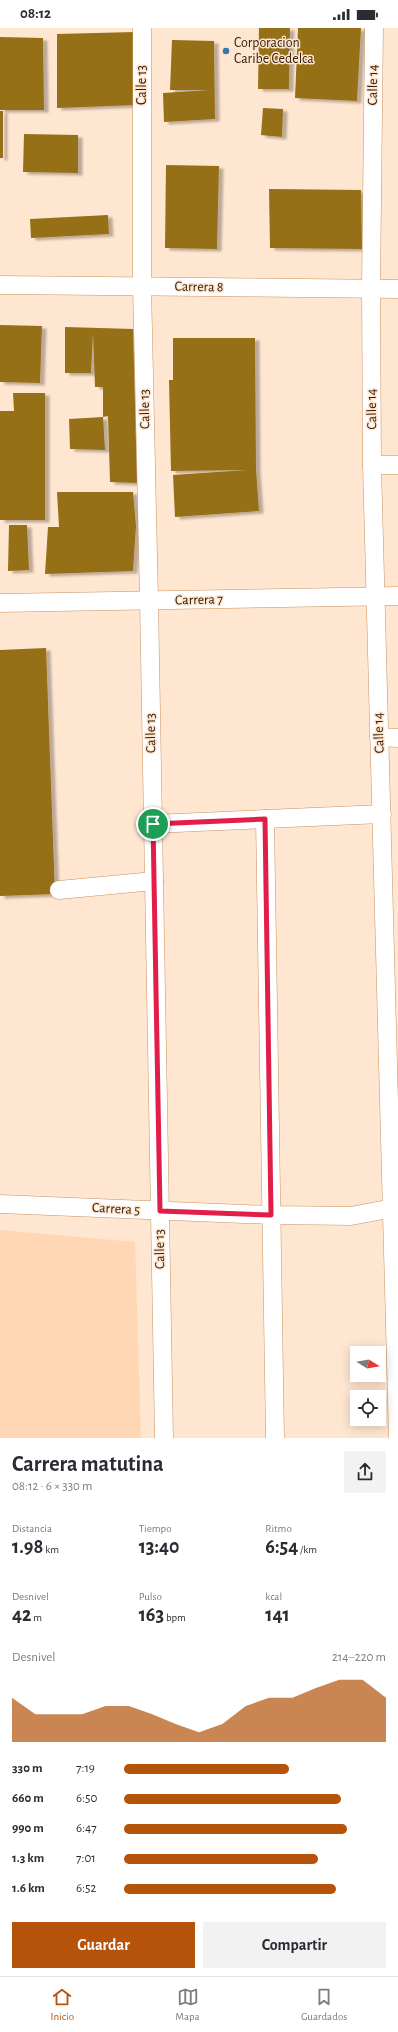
<!DOCTYPE html>
<html lang="es">
<head>
<meta charset="utf-8">
<style>
  :root { --surface:#fff; --page:#f2f2f3; --text:#2b2b33; --muted:#7c7c81; --line:#e1e1e2; --accent:#b45309 }
  body { margin:0; font-family:"Alegreya Sans",sans-serif; background:var(--page); color:var(--text); height:100vh; display:flex; flex-direction:column; font-size:15px; white-space:nowrap }
  * { box-sizing:border-box; margin:0 }
  p { font-size:13px; color:var(--muted) }
  .icon { flex:none; width:22px; height:22px; fill:none; stroke:currentColor; stroke-width:2; stroke-linecap:round; stroke-linejoin:round }
  .map { position:relative; height:1410px; overflow:hidden }
  .drawer { display:flex; flex-direction:column; background:var(--surface); flex:1 }
  .drawer>* { flex:none }
  .needle { width:26px; rotate:101deg }
  .controls { position:absolute; left:350px; top:1318px; display:grid; gap:8px }
  .controls a { display:grid; place-items:center; width:36px; height:36px; border-radius:0px; background:var(--surface); box-shadow:0 2px 10px #0003; font-size:20px }
  .pin { position:absolute; display:grid; place-items:center; width:34px; height:34px; color:#fff; margin:-17px; border:2px solid #fff; border-radius:50%; box-shadow:0 1px 4px #0007 }
  .round { display:grid; place-items:center; flex:none; width:42px; height:42px; border-radius:0px; background:var(--page) }
  .head { display:flex; align-items:center; justify-content:space-between; height:68px; padding:0 12px }
  h1 { font-size:22px; font-weight:600; line-height:30px }
  .figures { display:grid; grid-template-columns:repeat(3,1fr); gap:6px; height:68px; padding:4px 12px }
  .figures div { display:grid; align-content:center }
  .figures b { font-size:20px; font-weight:600 }
  .figures small { font-size:11px; font-weight:400 }
  .figures p { font-size:11px }
  .chart { height:112px; padding:8px 12px }
  .chart p { display:flex; justify-content:space-between }
  .chart svg { width:100%; height:72px; margin-top:4px; fill:var(--accent); opacity:.7 }
  .button { display:flex; gap:8px; margin-top:auto; padding:8px 12px }
  .button a { flex:1; height:46px; border-radius:0px; background:var(--accent); color:#fff; font-size:16px; font-weight:600; line-height:46px; text-align:center }
  .button a+a { background:var(--page); color:var(--text) }
  ul { padding:0 12px; list-style:none; font-size:13px }
  li { display:grid; grid-template-columns:64px 48px 1fr; align-items:center; height:30px }
  li i { height:10px; border-radius:5px; background:var(--accent) }
  .status { display:flex; justify-content:space-between; align-items:center; height:28px; padding:0 20px; background:var(--surface); direction:ltr }
  .status svg { height:11px; fill:currentColor }
  .tab-bar { display:flex; justify-content:space-around; align-items:center; height:56px; border-top:1px solid var(--line); background:var(--surface); font-size:11px; color:var(--muted) }
  .tab-bar a { display:grid; justify-items:center; gap:2px }
  .tab-bar .selected { color:var(--accent) }
  .map>svg:first-child { display:block }
  .built { fill:#ffd7b4 }
  .building { fill:#966f17; filter:url(#shadow) }
  .lines { fill:none; stroke-linecap:round; stroke-linejoin:round }
  .minor-casing { stroke:#ca915e; stroke-width:19 }
  .minor { stroke:#fff; stroke-width:18 }
  .route-casing { stroke:#fff; stroke-width:8 }
  .route { stroke:#e11d48; stroke-width:5 }
  .poi-dot { fill:#2e79ad; stroke:#ffe6d1; stroke-width:1.5 }
  .labels { text-anchor:middle; dominant-baseline:central; stroke-width:3; stroke-linejoin:round; paint-order:stroke }
  .poi-label { font-size:14px; fill:#37200a; stroke:#ffe6d1; text-anchor:start }
  .street-label { font-size:14px; fill:#37200a; stroke:#ffe6d1 }
</style>
</head>
<body>
<div class="status"><b>08:12</b><svg viewBox="0 0 49 12"><path d="M0 12V9h3v3zM5 12V6h3v6zM10 12V3h3v9zM15 12V0h3v12zM26 1h20v11H26zM47 4h2v5h-2z"/></svg></div>
<div class="map">
<svg width="398" height="1410" viewBox="0 0 398 1410">
  <defs>
    <filter id="shadow"><feDropShadow dx="4.5" dy="2.5" stdDeviation="1" flood-color="#0004"/></filter>
  </defs>
  <rect width="100%" height="100%" fill="#ffe6d1"/>
  <!-- built -->
  <polygon class="built" points="0,1202 135,1214 141,1410 0,1410"/>
  <!-- building -->
  <g class="building">
    <polygon points="259,0 290,0 289,61 258,61"/>
    <polygon points="298,0 361,0 357,73 295,70"/>
    <polygon points="135,4 136,77 57,80 57,6"/>
    <polygon points="0,9 43,10 44,82 0,82"/>
    <polygon points="172,12 214,13 215,91 164,94 163,65 209,62 170,62"/>
    <polygon points="263,80 283,81 282,109 261,107"/>
    <rect x="0" y="83" width="3" height="47"/>
    <polygon points="24,106 78,107 78,145 23,144"/>
    <polygon points="166,137 219,138 217,221 165,220"/>
    <polygon points="269,161 361,162 362,221 270,220"/>
    <polygon points="108,187 109,206 31,210 30,191"/>
    <polygon points="0,297 42,298 40,355 0,354"/>
    <polygon points="65,299 133,301 137,455 110,454 108,388 103,389 103,359 95,359 93,305 91,345 65,345"/>
    <polygon points="173,310 255,310 256,441 259,483 175,489 173,447 247,442 171,443 169,352 173,352"/>
    <polygon points="13,365 45,365 45,492 0,492 0,383 14,383"/>
    <polygon points="103,389 105,422 70,421 69,391"/>
    <polygon points="57,464 133,464 136,498 133,543 45,546 48,499 59,499"/>
    <polygon points="9,497 27,497 29,542 8,543"/>
    <polygon points="46,620 55,866 0,868 0,622"/>
  </g>
  <g class="lines">
    <defs>
      <g id="minor">
        <polyline points="142,0 142,258 149,572 164,1410"/>
        <polyline points="374,0 371,261 372,437 398,1410"/>
        <polyline points="0,257 398,261"/>
        <polyline points="372,437 398,437"/>
        <polyline points="0,575 398,568"/>
        <polyline points="379,709 398,710"/>
        <polyline points="265,791 275,1410"/>
        <polyline points="153,796 382,786"/>
        <polyline points="59,862 154,853"/>
        <polyline points="0,1176 271,1187 351,1188 398,1179"/>
      </g>
    </defs>
    <!-- minor casing -->
    <use href="#minor" class="minor-casing"/>
    <!-- minor -->
    <use href="#minor" class="minor"/>
  </g>
  <g class="lines">
    <defs>
      <polygon id="route" points="265,791 271,1187 160,1183 153,796"/>
    </defs>
    <!-- route casing -->
    <use href="#route" class="route-casing"/>
    <!-- route -->
    <use href="#route" class="route"/>
  </g>
  <!-- markers -->
  <circle class="poi-dot" cx="226" cy="23" r="4"/>
  <g class="labels">
    <!-- poi labels -->
    <g class="poi-label">
      <text x="234" y="15">Corporacion<tspan x="234" dy="16">Caribe Cedelca</tspan></text>
    </g>
    <!-- street labels -->
    <g class="street-label">
      <text transform="translate(142 57) rotate(-90)">Calle 13</text>
      <text transform="translate(373 57) rotate(-89)">Calle 14</text>
      <text transform="translate(199 259) rotate(1)">Carrera 8</text>
      <text transform="translate(145 381) rotate(-91)">Calle 13</text>
      <text transform="translate(372 381) rotate(-91)">Calle 14</text>
      <text transform="translate(199 572) rotate(-1)">Carrera 7</text>
      <text transform="translate(151 705) rotate(-91)">Calle 13</text>
      <text transform="translate(379 705) rotate(-92)">Calle 14</text>
      <text transform="translate(116 1181) rotate(3)">Carrera 5</text>
      <text transform="translate(160 1221) rotate(-91)">Calle 13</text>
    </g>
  </g>
</svg>
<div class="controls">
<a><svg class="needle" viewBox="-14 -14 28 28"><path d="M0-13l5 13h-10z" fill="#e53935"/><path d="M0 13l5-13h-10z" fill="#7c7c81"/></svg></a>
<a><svg class="icon" aria-label="locate" viewBox="0 0 24 24"><circle cx="12" cy="12" r="6"/><path d="M12 2v4M12 18v4M2 12h4M18 12h4"/></svg></a>
</div>
<div class="pin" style="left:153px;top:796px;background:#1e9e55"><svg class="icon" aria-label="arrive" viewBox="0 0 24 24"><path d="M6 21V4h12l-3 4 3 4H6"/></svg></div>
</div>
<section class="drawer">
<div class="head"><div><h1>Carrera matutina</h1><p>08:12 · 6 × 330 m</p></div><a class="round"><svg class="icon" aria-label="share" viewBox="0 0 24 24"><path d="M12 15V3M7 8l5-5 5 5M5 13v7h14v-7"/></svg></a></div>
<div class="figures">
<div><p>Distancia</p><b>1.98<small> km</small></b></div>
<div><p>Tiempo</p><b>13:40</b></div>
<div><p>Ritmo</p><b>6:54<small> /km</small></b></div>
</div>
<div class="figures">
<div><p>Desnivel</p><b>42<small> m</small></b></div>
<div><p>Pulso</p><b>163<small> bpm</small></b></div>
<div><p>kcal</p><b>141</b></div>
</div>
<div class="chart"><p><span>Desnivel</span>214–220 m</p>
<svg viewBox="0 0 160 44" preserveAspectRatio="none"><path d="M0 44V17L10 27L20 27L30 27L40 22L50 22L60 27L70 33L80 38L90 33L100 22L110 17L120 17L130 11L140 6L150 6L160 17V44z"/></svg>
</div>
<ul>
<li><b>330 m</b>7:19<i style="width:63%"></i></li>
<li><b>660 m</b>6:50<i style="width:83%"></i></li>
<li><b>990 m</b>6:47<i style="width:85%"></i></li>
<li><b>1.3 km</b>7:01<i style="width:74%"></i></li>
<li><b>1.6 km</b>6:52<i style="width:81%"></i></li>
</ul>
<div class="button"><a>Guardar</a><a>Compartir</a></div>
</section>
<nav class="tab-bar">
<a class="selected"><svg class="icon" aria-label="home" viewBox="0 0 24 24"><path d="M3 11l9-7 9 7M6 9v11h12V9"/></svg>Inicio</a>
<a><svg class="icon" aria-label="map" viewBox="0 0 24 24"><path d="M3 6l6-2 6 2 6-2v14l-6 2-6-2-6 2zM9 4v14M15 6v14"/></svg>Mapa</a>
<a><svg class="icon" aria-label="saved" viewBox="0 0 24 24"><path d="M7 4h10v16l-5-4-5 4z"/></svg>Guardados</a>
</nav>
</body>
</html>
